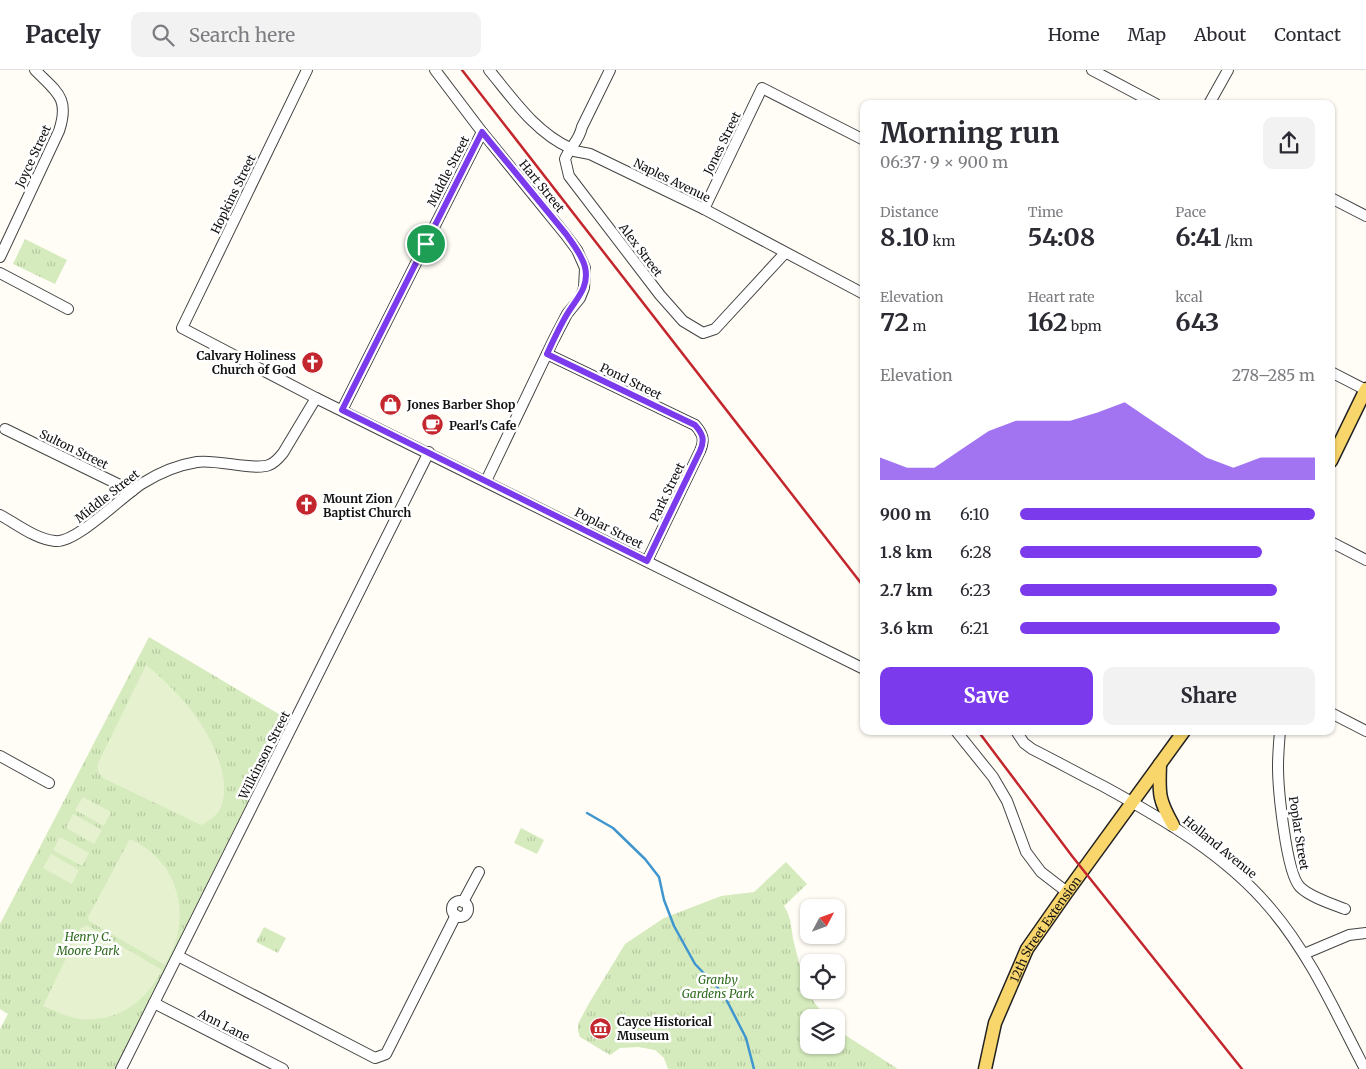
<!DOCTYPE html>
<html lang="en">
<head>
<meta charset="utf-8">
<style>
  :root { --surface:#fff; --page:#f2f2f3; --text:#2b2b33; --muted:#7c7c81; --line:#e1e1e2; --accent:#7c3aed }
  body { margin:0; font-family:Merriweather,serif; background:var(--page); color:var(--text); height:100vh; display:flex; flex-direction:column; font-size:19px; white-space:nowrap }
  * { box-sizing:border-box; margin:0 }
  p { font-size:16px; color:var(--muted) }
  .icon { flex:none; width:28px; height:28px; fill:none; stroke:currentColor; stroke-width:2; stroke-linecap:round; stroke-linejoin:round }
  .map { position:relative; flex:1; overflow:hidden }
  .side { position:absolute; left:860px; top:30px; width:475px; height:635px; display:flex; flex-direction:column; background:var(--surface); border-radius:10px; box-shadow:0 1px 4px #0004 }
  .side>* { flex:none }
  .needle { width:32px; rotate:49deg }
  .controls { position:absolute; left:800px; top:829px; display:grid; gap:10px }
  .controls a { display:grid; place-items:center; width:45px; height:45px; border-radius:10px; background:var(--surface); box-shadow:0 1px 4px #0004; font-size:25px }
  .pin { position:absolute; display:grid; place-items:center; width:42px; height:42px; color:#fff; margin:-21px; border:2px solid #fff; border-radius:50%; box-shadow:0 1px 5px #0007 }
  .round { display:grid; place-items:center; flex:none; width:52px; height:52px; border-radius:10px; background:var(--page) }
  .headline { display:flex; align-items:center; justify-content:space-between; height:85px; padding:0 20px }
  h1 { font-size:28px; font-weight:700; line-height:38px }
  .figures { display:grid; grid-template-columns:repeat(3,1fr); gap:8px; height:85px; padding:5px 20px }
  .figures div { display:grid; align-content:center }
  .figures b { font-size:25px; font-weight:700 }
  .figures small { font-size:14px; font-weight:400 }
  .figures p { font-size:14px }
  .chart { height:140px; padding:10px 20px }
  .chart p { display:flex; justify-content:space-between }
  .chart svg { width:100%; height:90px; margin-top:5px; fill:var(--accent); opacity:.7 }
  .button { display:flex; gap:10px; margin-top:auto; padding:10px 20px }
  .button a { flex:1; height:58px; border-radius:10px; background:var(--accent); color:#fff; font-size:20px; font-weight:700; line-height:58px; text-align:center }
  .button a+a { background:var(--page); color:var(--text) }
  ul { padding:0 20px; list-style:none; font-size:16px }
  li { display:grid; grid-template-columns:80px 60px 1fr; align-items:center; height:38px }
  li i { height:12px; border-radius:6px; background:var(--accent) }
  header { display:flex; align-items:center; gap:30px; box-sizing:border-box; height:70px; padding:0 25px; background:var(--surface); border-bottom:1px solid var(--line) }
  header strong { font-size:24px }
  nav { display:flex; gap:28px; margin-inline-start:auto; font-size:18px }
  .search { width:350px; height:45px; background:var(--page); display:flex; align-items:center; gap:12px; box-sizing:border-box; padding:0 18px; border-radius:10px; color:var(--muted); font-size:19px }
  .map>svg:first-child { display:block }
  .grass { fill:url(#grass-tufts) }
  .pitch { fill:#e6f2cf }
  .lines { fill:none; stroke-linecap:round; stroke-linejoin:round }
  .stream { stroke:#3f96cf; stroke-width:2.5 }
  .minor-casing { stroke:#444; stroke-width:12 }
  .major-casing { stroke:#222; stroke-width:15 }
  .minor { stroke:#fff; stroke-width:10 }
  .major { stroke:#f9d66b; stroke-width:12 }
  .rail { stroke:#c4262e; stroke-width:2.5 }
  .route-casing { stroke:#fff; stroke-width:10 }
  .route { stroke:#7c3aed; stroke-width:6 }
  .labels { text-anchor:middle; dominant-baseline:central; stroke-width:5; stroke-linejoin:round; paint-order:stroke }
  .street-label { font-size:12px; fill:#111; stroke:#fff }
  .poi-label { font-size:12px; font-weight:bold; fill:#111; stroke:#fff; text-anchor:start }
  .park-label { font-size:12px; font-style:italic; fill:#2f6b1f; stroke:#fff }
</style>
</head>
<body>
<header>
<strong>Pacely</strong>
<div class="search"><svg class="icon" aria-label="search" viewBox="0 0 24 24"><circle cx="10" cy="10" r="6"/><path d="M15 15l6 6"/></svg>Search here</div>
<nav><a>Home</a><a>Map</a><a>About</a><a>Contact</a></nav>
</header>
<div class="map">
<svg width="1366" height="999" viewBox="0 0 1366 999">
  <defs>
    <pattern id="grass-tufts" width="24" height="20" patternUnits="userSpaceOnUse" patternTransform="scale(1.25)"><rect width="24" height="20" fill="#d5ebbd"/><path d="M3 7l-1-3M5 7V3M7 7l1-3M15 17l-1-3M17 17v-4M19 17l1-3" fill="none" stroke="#b6c8a1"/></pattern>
  </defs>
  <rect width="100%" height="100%" fill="#fffdf5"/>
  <!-- grass -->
  <g class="grass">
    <polygon points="25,169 67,190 55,214 13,194"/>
    <polygon points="149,567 294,653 121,999 0,999 0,959 8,944 0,939 0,854"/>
    <polygon points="521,758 544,770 537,784 514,773"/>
    <path d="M786,792l21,22 -23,22c8,12 7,24 10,37 5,18 10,45 20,59 4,6 9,11 13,15l-18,1v27h27v-18l6,6 56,36h-230l-4,-11 -9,-8 -17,-3 -18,1 -10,7 -30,-18 -2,-6v-7l10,-19 37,-61 39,-26 57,-22 33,-4z"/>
    <polygon points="264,857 286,868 278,883 256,872"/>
  </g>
  <!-- pitch -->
  <g class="pitch">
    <path d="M146,595c13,10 25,22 36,34 22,24 52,74 39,108 -4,9 -12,14 -20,18l-98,-47c-6,-7 -7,-11 -3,-19z"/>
    <polygon points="83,727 111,742 104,756 75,740"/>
    <polygon points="73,744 102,760 94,774 66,758"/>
    <polygon points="60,767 89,783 82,796 53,780"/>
    <path d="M130,769c39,17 57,57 47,98 -2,10 -8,19 -12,28l-76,-44 -1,-4z"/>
    <polygon points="51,784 79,800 72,814 43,798"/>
    <path d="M85,856h3l74,44c-17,33 -44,52 -82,49 -12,-1 -26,-9 -37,-13l37,-77z"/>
  </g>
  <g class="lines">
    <!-- stream -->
    <polyline class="stream" points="587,743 613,758 645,789 659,807 664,830 674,856 695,894 718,918 726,929 746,968 754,999"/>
    <defs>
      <g id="minor">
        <polyline points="307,0 182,258 316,328 864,599"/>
        <polyline points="435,0 482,62 565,164 577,180 585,198 584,218 580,228 567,244 553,271 486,411"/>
        <path d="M489,0c24,29 46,62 81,78l-1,2 21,4 114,55 160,85"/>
        <path d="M610,0l-28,57c-3,14 -12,20 -17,32l4,17 91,119 23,26 20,12 12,-4 70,-76"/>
        <polyline points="1092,0 1156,34"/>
        <polyline points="1209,34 1228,0"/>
        <polyline points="1331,128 1366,146"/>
        <polyline points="704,139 762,18 864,70"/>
        <path d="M0,187l59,-126c11,-33 -2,-39 -24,-61"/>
        <polyline points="0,203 68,239"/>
        <path d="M547,284l148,71c8,9 10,15 5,26l-53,110"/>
        <polyline points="1331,302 1366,320"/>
        <polyline points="342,340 482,62"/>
        <polyline points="5,359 132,421"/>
        <path d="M0,445c17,9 35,24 55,26 21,3 68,-46 88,-58 16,-10 35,-18 54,-21 20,-3 57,9 72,3 6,-2 10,-7 14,-12l33,-55"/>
        <polyline points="1331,472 1366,490"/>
        <polyline points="1331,643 1366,661"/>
        <polyline points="956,661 993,707 1007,731 1026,782 1041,802 1067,822"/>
        <path d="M1016,661l8,12 8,6c24,12 47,25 71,37 60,33 123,69 168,123 40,47 65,105 94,160"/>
        <path d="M1280,661c-1,12 -2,24 -2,35 0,22 8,107 22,121 10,10 32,17 45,22"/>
        <polyline points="0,686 49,713"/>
        <circle cx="460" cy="839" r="8"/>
        <polyline points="463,832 479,802"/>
        <polyline points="1304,884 1349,865 1366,863"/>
        <polyline points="178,886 375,988 386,984 456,845"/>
        <polyline points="154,933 283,999"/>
        <polyline points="121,999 429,382"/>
      </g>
      <g id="major">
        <polyline points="1331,391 1366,319"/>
        <path d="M1160,694c-1,29 -2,35 13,61"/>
        <path id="s1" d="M985,999l10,-46 32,-74 40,-57 117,-161"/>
      </g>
    </defs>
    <!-- minor casing -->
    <use href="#minor" class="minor-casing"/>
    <!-- major casing -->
    <use href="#major" class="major-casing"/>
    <!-- minor -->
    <use href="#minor" class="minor"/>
    <!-- major -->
    <use href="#major" class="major"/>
    <!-- rail -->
    <g class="rail">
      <polyline points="462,0 864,517"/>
      <polyline points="978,661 1072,786 1242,999"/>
    </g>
  </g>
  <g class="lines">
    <defs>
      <path id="route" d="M482,62l84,102c7,10 16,21 19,33 5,21 -10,33 -19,49 -7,12 -13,25 -19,38l148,71c8,9 10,15 5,26l-53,110 -305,-151z"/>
    </defs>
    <!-- route casing -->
    <use href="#route" class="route-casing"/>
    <!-- route -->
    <use href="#route" class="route"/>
  </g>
  <!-- icons -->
  <defs>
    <symbol id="church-disc" viewBox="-11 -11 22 22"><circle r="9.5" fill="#c4262e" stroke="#fff"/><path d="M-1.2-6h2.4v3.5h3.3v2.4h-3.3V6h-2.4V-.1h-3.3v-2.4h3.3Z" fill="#fff"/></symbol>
    <symbol id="shop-disc" viewBox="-11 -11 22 22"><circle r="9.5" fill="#c4262e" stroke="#fff"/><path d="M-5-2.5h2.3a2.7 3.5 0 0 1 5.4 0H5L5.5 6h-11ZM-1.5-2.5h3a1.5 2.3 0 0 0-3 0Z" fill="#fff"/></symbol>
    <symbol id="cafe-disc" viewBox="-11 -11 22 22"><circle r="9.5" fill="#c4262e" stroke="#fff"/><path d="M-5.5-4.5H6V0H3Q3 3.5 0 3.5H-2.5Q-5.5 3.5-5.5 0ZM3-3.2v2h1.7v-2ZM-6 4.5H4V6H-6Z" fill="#fff"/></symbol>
    <symbol id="museum-disc" viewBox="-11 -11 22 22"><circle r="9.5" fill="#c4262e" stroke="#fff"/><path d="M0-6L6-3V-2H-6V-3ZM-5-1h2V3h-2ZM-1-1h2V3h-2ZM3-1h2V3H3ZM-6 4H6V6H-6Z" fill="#fff"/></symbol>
  </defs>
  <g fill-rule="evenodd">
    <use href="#church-disc" x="300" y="280" width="25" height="25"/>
    <use href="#shop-disc" x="378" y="322" width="25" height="25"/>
    <use href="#cafe-disc" x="420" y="342" width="25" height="25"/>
    <use href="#church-disc" x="294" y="422" width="25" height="25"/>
    <use href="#museum-disc" x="588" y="946" width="25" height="25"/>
  </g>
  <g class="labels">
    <!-- street labels -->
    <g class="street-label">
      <text transform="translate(722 73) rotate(-64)">Jones Street</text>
      <text transform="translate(33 86) rotate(-65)">Joyce Street</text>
      <text transform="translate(448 101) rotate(-63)">Middle Street</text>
      <text transform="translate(672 110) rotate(26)">Naples Avenue</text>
      <text transform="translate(542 116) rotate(51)">Hart Street</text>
      <text transform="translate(233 124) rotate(-64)">Hopkins Street</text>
      <text transform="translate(641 180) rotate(53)">Alex Street</text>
      <text transform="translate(631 311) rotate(26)">Pond Street</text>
      <text transform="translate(74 379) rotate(26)">Sulton Street</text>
      <text transform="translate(667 422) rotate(-64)">Park Street</text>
      <text transform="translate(107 426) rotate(-38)">Middle Street</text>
      <text transform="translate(609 458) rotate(27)">Poplar Street</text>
      <text transform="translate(264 685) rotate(-63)">Wilkinson Street</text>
      <text transform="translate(1299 763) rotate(81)">Poplar Street</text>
      <text transform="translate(1220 777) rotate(39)">Holland Avenue</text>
      <text stroke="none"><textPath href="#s1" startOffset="154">12th Street Extension</textPath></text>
      <text transform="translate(224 955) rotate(27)">Ann Lane</text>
    </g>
    <!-- poi labels -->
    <g class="poi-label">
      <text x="296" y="285" text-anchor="end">Calvary Holiness<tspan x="296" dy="14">Church of God</tspan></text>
      <text x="407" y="334">Jones Barber Shop</text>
      <text x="449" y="355">Pearl's Cafe</text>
      <text x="323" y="428">Mount Zion<tspan x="323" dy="14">Baptist Church</tspan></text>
      <text x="617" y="951">Cayce Historical<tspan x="617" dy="14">Museum</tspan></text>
    </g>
    <!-- park labels -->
    <g class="park-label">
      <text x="88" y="866">Henry C.<tspan x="88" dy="14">Moore Park</tspan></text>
      <text x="718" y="909">Granby<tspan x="718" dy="14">Gardens Park</tspan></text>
    </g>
  </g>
</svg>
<div class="controls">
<a><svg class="needle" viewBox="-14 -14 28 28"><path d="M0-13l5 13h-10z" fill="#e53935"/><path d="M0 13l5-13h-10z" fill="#7c7c81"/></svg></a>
<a><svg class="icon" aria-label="locate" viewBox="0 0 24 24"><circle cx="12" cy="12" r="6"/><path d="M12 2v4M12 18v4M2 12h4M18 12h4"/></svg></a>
<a><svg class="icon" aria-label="layers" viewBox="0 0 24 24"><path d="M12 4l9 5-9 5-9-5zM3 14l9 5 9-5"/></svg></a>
</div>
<div class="pin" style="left:426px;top:174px;background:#1e9e55"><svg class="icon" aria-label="arrive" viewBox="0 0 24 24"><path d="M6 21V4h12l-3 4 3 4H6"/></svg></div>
<section class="side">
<div class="headline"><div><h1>Morning run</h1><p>06:37 · 9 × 900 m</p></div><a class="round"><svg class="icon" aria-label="share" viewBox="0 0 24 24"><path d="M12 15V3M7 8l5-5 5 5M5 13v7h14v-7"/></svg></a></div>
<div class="figures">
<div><p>Distance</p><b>8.10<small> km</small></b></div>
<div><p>Time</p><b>54:08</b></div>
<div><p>Pace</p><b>6:41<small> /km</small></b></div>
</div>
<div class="figures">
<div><p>Elevation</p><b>72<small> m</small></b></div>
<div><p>Heart rate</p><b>162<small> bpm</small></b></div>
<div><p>kcal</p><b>643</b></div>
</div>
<div class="chart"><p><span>Elevation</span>278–285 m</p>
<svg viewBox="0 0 160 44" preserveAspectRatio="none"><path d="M0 44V33L10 38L20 38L30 29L40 20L50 15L60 15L70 15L80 11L90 6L100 15L110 24L120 33L130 38L140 33L150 33L160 33V44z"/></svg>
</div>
<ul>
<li><b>900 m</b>6:10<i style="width:100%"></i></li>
<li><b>1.8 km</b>6:28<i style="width:82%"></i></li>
<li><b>2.7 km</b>6:23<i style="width:87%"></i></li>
<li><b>3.6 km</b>6:21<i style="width:88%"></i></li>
</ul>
<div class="button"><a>Save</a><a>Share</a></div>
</section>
</div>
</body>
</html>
